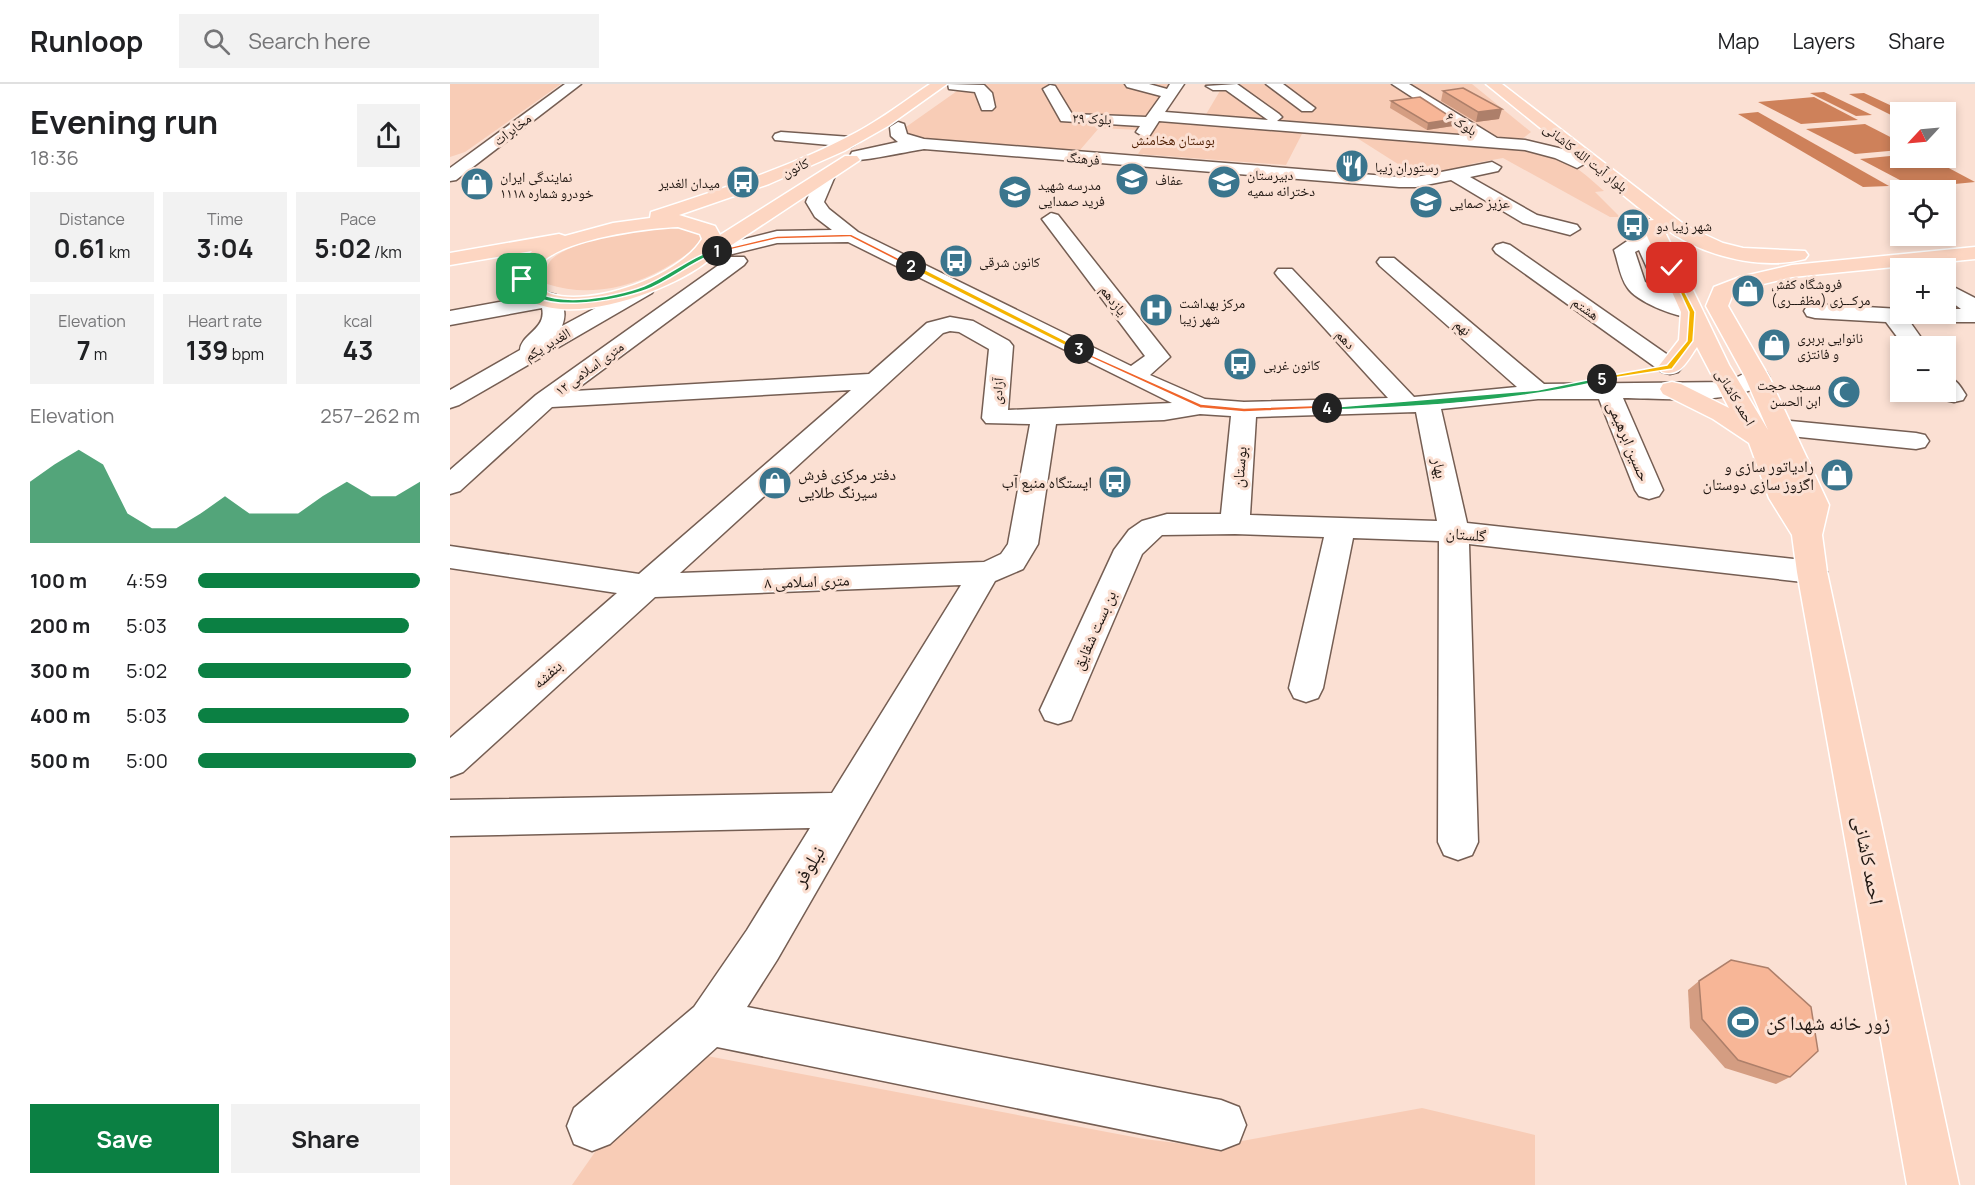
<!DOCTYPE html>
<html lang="en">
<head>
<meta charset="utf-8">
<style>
  :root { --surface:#fff; --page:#f2f2f2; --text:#202124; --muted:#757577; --line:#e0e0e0; --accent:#0b8043 }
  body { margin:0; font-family:Manrope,"Noto Naskh Arabic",sans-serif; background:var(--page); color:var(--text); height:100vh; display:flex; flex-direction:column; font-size:22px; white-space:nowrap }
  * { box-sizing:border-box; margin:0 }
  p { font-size:20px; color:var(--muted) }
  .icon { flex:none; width:33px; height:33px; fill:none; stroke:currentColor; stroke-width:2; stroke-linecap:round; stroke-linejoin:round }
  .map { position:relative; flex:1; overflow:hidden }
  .details { display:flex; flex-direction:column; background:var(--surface); width:450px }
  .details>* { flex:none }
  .needle { width:39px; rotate:244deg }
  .controls { position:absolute; left:1440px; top:18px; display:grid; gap:12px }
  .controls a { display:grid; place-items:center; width:66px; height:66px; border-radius:0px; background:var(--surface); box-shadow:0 3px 9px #0003; font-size:30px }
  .pin { position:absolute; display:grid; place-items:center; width:51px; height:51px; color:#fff; margin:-26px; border-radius:12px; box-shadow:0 3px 9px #0006 }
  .km { position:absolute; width:30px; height:30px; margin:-15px; border-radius:50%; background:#222; color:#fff; font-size:16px; line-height:30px; text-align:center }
  .round { display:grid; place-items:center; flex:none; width:63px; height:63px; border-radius:0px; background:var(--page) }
  .head { display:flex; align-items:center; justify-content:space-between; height:102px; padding:0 30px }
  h1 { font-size:33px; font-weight:700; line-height:45px }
  .metrics { display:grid; grid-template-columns:repeat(3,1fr); gap:9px; height:102px; padding:6px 30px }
  .metrics div { display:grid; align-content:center; border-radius:0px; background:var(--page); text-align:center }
  .metrics b { font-size:26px; font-weight:700 }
  .metrics small { font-size:16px; font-weight:400 }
  .metrics p { font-size:16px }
  .chart { height:168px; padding:12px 30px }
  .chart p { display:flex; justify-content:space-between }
  .chart svg { width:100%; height:108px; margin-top:6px; fill:var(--accent); opacity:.7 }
  .action { display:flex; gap:12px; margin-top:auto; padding:12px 30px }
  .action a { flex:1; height:69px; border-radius:0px; background:var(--accent); color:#fff; font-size:24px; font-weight:700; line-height:69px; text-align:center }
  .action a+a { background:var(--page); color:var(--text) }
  ul { padding:0 30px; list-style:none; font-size:20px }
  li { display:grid; grid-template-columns:96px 72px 1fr; align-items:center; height:45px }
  li i { height:15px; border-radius:8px; background:var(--accent) }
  header { display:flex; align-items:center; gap:36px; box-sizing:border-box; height:84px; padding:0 30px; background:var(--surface); border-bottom:2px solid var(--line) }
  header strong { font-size:28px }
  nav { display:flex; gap:33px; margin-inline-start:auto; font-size:21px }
  .search { width:420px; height:54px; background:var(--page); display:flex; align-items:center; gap:15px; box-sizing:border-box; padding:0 21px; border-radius:0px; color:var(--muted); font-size:22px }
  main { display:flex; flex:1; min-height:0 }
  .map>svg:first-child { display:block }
  .green { fill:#f8ccb6 }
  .water { fill:#ce815a }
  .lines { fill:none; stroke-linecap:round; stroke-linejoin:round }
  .minor-casing { stroke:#755e53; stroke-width:3 }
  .major-casing { stroke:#fff; stroke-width:3 }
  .minor { fill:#fff; fill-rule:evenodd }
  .major { fill:#fdd6c2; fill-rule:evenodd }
  .wall { fill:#d49d82 }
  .shaded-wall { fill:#ad7f6a }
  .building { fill:#f7b697; stroke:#ad7f6a; stroke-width:1.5 }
  .split-1 { fill:#22a559; stroke:#fff; stroke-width:1.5 }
  .split-2 { fill:#f0652b; stroke:#fff; stroke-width:1.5 }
  .split-3 { fill:#f5b400; stroke:#fff; stroke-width:1.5 }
  .split-4 { fill:#f0652b; stroke:#fff; stroke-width:1.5 }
  .split-5 { fill:#22a559; stroke:#fff; stroke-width:1.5 }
  .split-6 { fill:#f5b400; stroke:#fff; stroke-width:1.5 }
  .labels { text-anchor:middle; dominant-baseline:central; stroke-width:6; stroke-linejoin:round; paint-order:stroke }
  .far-street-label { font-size:14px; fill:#201712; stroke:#fbe0d3 }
  .far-park-label { font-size:14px; fill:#4e1d00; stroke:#fbe0d3 }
  .far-poi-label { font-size:14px; fill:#201712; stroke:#fbe0d3; text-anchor:start }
  .street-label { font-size:16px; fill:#201712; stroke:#fbe0d3 }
  .poi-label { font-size:16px; fill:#201712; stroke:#fbe0d3; text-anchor:end }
  .near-street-label { font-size:20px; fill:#201712; stroke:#fbe0d3 }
  .near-poi-label { font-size:20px; fill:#201712; stroke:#fbe0d3; text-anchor:start }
</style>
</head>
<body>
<header>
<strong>Runloop</strong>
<div class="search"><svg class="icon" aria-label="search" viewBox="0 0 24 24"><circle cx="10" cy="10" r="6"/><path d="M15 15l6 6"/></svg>Search here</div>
<nav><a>Map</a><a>Layers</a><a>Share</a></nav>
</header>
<main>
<section class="details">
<div class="head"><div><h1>Evening run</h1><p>18:36</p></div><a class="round"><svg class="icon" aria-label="share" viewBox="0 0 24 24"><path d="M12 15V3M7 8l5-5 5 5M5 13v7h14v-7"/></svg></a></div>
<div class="metrics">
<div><p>Distance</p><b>0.61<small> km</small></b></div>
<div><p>Time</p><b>3:04</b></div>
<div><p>Pace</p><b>5:02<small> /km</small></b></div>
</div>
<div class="metrics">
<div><p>Elevation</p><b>7<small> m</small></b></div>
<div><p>Heart rate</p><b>139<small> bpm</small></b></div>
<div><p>kcal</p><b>43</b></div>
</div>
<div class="chart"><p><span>Elevation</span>257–262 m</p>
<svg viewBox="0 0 160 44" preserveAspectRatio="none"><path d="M0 44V19L10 12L20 6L30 12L40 32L50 38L60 38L70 32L80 25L90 32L100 32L110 32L120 25L130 19L140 25L150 25L160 19V44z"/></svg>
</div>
<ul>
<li><b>100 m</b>4:59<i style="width:100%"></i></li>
<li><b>200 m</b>5:03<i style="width:95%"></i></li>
<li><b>300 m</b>5:02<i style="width:96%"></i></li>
<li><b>400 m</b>5:03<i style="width:95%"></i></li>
<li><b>500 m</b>5:00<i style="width:98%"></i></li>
</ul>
<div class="action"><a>Save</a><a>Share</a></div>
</section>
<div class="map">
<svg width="1525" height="1101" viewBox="0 0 1525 1101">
  <rect width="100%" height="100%" fill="#fbe0d3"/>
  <!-- green -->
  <g class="green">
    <polygon points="0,0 111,0 15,68 0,73"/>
    <polygon points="517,0 724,0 689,46 649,44 630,66 476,57 462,53 456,47 456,43"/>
    <polygon points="774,0 1022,0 1081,48 1072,55 1063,57 755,32"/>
    <polygon points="710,36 853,48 836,81 688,70"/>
    <path d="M910,52c56,4 130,3 183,16 25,6 43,23 61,39l-9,1 25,25h-10l-107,-59 -33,6 5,3 -55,11 -63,-40z"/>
    <path d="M226,140l24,10 1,9c-43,36 -99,59 -154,41l-3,-7c1,-5 3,-12 7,-17 19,-20 97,-33 125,-36z"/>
    <polygon points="252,971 694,1055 759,1063 972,1024 1085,1051 1085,1101 122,1101 152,1058"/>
  </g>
  <!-- water -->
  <g class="water">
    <polygon points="1374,8 1422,31 1406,32 1360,9"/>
    <polygon points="1414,9 1455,28 1450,28 1450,34 1447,34 1399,10"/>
    <polygon points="1364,13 1408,36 1351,40 1308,18"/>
    <polygon points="1308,28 1439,102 1413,103 1288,30"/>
    <polygon points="1415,40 1450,58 1450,66 1405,70 1356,45"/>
    <polygon points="1450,71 1450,74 1480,74 1525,98 1465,104 1410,75"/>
  </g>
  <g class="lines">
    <defs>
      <g id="minor">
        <polygon points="115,0 131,0 6,96 0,97 0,84"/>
        <polygon points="498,0 534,1 542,9 545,23 542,26 532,26 525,8 499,5"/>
        <polygon points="675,0 699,0 717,5 720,0 734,0 715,28 818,36 776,6 763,6 756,2 787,0 829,30 832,33 827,37 1022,52 942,0 959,0 1047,54 1075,56 1117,66 1136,79 1127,84 1105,74 1075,66 709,37 700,51 694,53 686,48 690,42 611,37 593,5 600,1 605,2 622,30 696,33 711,12 677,3"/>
        <polygon points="816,0 833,0 865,24 862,27 852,27"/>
        <path d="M448,38l6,2 3,10 17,5 475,38h17l76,-15 9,5 -3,4 -28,6 67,38 40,10 3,4 -10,6 -47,-12 -72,-43 -35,7h-17l-475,-38c-14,2 -64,13 -72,11l-2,-4 2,-4 46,-10 -7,-6 -1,-9z"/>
        <polygon points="331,48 401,53 409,58 401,63 325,56 323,53 325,50"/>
        <path d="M376,87l9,5 -11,26 5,7 29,23 273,134 14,-10 -103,-137 9,-6 7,2 112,142 -20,18 55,24 39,3 144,-4 -110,-121 -3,-4 3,-4h14l122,128 103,-10 -137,-121 -3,-4 3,-4h14l150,126 185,-2c12,-7 22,-14 37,-10l3,5c-21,30 -111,21 -146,21l40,92 -4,6 -10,3 -10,-3 -4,-6 -36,-91h-61l-97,10 26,114 345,38 11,3 4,8 -4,8 -11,3 -343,-39 9,298 -6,13 -14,5 -14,-5 -6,-13 1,-301 -86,-3 -30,150 -5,10 -12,4 -12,-4 -5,-10 35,-151 -89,-3 -73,1 -20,19 -71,166 -13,4 -13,-4 -5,-10 74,-160 15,-20 13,-9 25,-7h54l10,-98 -31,-2 -36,6 -108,4 -18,120 -15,25 -28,12 -218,379 -30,47 474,93 18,7 7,18 -7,18 -18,7 -504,-103 -107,97 -18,7 -18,-7 -7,-18 7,-18 120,-101 53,-77 63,-102 -360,8v-36l382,-7 129,-208 -306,12 -192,175 -13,5v-39l167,-145 -167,-25v-22l189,28 212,-184 -299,17 -92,84 -10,3v-24l86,-75 194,-138h14l3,4 -3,4 -170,126 295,-17 58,-51 23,-6 23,4 36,20 4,5 -5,64 164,-7 -324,-161 -71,1 -69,17 -7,-2 -3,-4 3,-4 76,-19 55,-1 -17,-13 -9,-15 11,-26zM500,247l9,1 30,17 -7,69 4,5 44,1 -22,120 -7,10 -17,8 -304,11 263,-240zM966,328l21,109 -187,-6 6,-98z"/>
        <path d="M1202,135l10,6 -8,14 31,65 15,3 3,5 -3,5c-18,4 -64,-15 -73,-30 -7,-10 -9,-26 -13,-37l22,-15 9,-14zM1189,166l17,38 -11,-6 -10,-30z"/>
        <polygon points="1053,159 1060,161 1228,278 1232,283 1228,288 1220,290 1212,288 1046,169 1043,165 1046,161"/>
        <path d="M194,198l8,1 3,5 -3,5 -193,112 -9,3v-18l70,-40c1,-16 27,-21 22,-42l-92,17v-14l98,-18 8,2c8,11 11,18 6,31z"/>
        <polygon points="1496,199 1525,214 1525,238 1460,238 1477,262 1454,262 1436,238 1365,234 1357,232 1354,227 1357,222 1365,220 1450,225 1450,230 1496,230 1496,225 1511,225 1496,214"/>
        <path d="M1496,293c11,2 14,9 20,18l-3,5 -9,2 -9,-2 -6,-8h7z"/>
        <polygon points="1330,336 1466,349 1475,351 1479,357 1475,363 1466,365 1321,350 1317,344 1321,338"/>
      </g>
      <g id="major">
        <path d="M480,0h17l-59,42 -44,25 -75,33 -90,31 36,11 5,9 125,-79h12l3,4 -151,100c-37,31 -159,78 -196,26l2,-17 17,-18 -82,14v-12l109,-19 6,2 48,-13 37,-5 1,-6c70,-23 141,-45 206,-80 26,-14 49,-32 73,-48zM228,143l22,7 2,5c-22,37 -110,68 -151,55 -6,-2 -11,-7 -16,-10 0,-4 -1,-11 1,-14 15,-30 111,-42 142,-43z"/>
        <path d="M1036,0h16l184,142 37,17 20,5 62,3 3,4 -3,4c-46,12 -106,-4 -143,-33l67,139 39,65 -23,-53 -39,-71 8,-19 26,-10 52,-12 183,-18v12l-183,18 -37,9 -23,10 -4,10 41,71 60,128 -7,30 5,37 132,613h-52l-110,-613 -5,-37 -23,-37 -20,-55 -36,-24 -50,-25 -3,-5 3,-5 9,-2 9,2 48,24 -32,-61c-10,14 -16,30 -35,25l-4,-5 21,-27 2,-28 -39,-87 3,-4 9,-1z"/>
      </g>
    </defs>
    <!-- minor casing -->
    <use href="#minor" class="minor-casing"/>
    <!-- major casing -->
    <use href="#major" class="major-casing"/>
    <!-- minor -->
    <use href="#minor" class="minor"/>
    <!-- major -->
    <use href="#major" class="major"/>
  </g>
  <!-- wall -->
  <g class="wall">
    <polygon points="993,7 1049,35 1026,38 991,17"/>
    <polygon points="941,17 1004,35 1003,42 977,46 940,24"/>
    <polygon points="1249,897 1340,993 1326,1000 1275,984 1240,944 1238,906"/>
  </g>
  <!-- shaded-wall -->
  <g class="shaded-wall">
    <polygon points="1052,25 1049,35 1026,38 1028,28"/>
    <polygon points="1004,35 1003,42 977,46 978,39"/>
  </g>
  <!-- building -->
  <g class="building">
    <polygon points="1013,4 1052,25 1028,28 993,7"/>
    <polygon points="970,13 1004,35 978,39 941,17"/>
    <polygon points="1281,876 1318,884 1361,923 1368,967 1340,993 1288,976 1252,935 1249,897"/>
  </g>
  <!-- split-1 -->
  <path class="split-1" d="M267,165l2,3c-26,8 -47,28 -73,38 -27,10 -115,29 -127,-11l6,-1c14,35 91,19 119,8 25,-10 47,-30 73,-37z"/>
  <!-- split-2 -->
  <polygon class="split-2" points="401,150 464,182 459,183 400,153 327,155 267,169 264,167 327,152"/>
  <!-- split-3 -->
  <polygon class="split-3" points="459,180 464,180 632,265 626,267 459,183"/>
  <!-- split-4 -->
  <polygon class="split-4" points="626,264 751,320 794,324 877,321 880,324 794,328 750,324 626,267"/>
  <!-- split-5 -->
  <path class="split-5" d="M1152,293l3,3c-91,22 -185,27 -278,30l-4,-2 215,-18z"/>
  <!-- split-6 -->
  <polygon class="split-6" points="1222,183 1245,228 1243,257 1222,285 1150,296 1152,293 1217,281 1237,257 1239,228 1219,184"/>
  <!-- icons -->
  <defs>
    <symbol id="restaurant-disc" viewBox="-11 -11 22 22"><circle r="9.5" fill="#3a758d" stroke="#fbe0d3"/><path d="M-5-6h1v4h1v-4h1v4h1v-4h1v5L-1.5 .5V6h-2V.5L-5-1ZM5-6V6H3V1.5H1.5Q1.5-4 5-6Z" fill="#fff"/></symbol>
    <symbol id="school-disc" viewBox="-11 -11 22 22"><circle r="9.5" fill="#3a758d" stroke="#fbe0d3"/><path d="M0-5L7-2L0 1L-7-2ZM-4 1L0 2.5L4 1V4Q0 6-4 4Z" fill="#fff"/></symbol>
    <symbol id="bus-disc" viewBox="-11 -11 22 22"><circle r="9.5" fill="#3a758d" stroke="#fbe0d3"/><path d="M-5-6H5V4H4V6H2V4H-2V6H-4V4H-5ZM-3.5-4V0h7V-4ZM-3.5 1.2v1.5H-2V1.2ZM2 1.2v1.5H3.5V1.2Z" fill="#fff"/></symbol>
    <symbol id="shop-disc" viewBox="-11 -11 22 22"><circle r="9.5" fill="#3a758d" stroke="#fbe0d3"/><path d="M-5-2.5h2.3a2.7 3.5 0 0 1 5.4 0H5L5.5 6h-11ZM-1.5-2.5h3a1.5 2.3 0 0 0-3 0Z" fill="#fff"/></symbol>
    <symbol id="hospital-disc" viewBox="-11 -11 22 22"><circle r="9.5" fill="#3a758d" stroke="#fbe0d3"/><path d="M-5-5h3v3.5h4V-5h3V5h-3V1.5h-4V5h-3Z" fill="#fff"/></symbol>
    <symbol id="mosque-disc" viewBox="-11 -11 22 22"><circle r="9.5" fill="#3a758d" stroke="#fbe0d3"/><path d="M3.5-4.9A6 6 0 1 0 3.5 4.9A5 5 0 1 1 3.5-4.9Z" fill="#fff"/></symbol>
    <symbol id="stadium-disc" viewBox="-11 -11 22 22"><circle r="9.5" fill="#3a758d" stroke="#fbe0d3"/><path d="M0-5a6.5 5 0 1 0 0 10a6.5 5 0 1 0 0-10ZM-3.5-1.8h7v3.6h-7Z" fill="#fff"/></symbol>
  </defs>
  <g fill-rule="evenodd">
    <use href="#restaurant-disc" x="883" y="63" width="38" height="38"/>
    <use href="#school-disc" x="663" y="76" width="38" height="38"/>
    <use href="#bus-disc" x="274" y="79" width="38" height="38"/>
    <use href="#school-disc" x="755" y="79" width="38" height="38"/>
    <use href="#shop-disc" x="8" y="81" width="38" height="38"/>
    <use href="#school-disc" x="546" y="89" width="38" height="38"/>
    <use href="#school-disc" x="957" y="99" width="38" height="38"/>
    <use href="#bus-disc" x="1164" y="122" width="38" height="38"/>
    <use href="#bus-disc" x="487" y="158" width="38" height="38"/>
    <use href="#shop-disc" x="1279" y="188" width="38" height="38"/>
    <use href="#hospital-disc" x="687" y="207" width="38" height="38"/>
    <use href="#shop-disc" x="1305" y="242" width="38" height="38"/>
    <use href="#bus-disc" x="771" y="261" width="38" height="38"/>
    <use href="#mosque-disc" x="1375" y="289" width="38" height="38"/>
    <use href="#shop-disc" x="1368" y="372" width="38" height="38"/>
    <use href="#bus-disc" x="646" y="379" width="38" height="38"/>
    <use href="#shop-disc" x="306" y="380" width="38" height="38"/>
    <use href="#stadium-disc" x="1274" y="919" width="38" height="38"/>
  </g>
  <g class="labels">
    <!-- far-street labels -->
    <g class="far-street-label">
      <text transform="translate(642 34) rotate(3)">بلوک ۲۹</text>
      <text transform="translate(1012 39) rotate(32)">بلوک ۶</text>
      <text transform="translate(62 45) rotate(-37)">مخابرات</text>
      <text transform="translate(1136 73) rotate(38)">بلوار آیت الله کاشانی</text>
      <text transform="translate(633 74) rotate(5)">فرهنگ</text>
      <text transform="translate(345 83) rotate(-24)">کانون</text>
      <text transform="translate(664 216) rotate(52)">یازدهم</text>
      <text transform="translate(1136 224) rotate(35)">هشتم</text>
      <text transform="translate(1013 243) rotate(41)">نهم</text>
      <text transform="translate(896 255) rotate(47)">دهم</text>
      <text transform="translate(97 260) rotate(-31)">الغدیر یکم</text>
      <text transform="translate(139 284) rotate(-36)">۱۲ متری اسلامی</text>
      <text transform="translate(547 307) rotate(-85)">آزادی</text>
      <text transform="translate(1286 313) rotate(59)">احمد کاشانی</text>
    </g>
    <!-- far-park labels -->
    <g class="far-park-label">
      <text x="723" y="55">بوستان هخامنش</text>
    </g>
    <!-- far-poi labels -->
    <g class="far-poi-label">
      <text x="925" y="82">رستوران زیبا</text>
      <text x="797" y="90">دبیرستان<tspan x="797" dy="16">دخترانه سمیه</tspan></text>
      <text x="50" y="92">نمایندگی ایران<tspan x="50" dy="16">خودرو شماره ۱۱۱۸</tspan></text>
      <text x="705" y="95">عفاف</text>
      <text x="270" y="98" text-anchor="end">میدان الغدیر</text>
      <text x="588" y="100">مدرسه شهید<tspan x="588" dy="16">فرید صمدایی</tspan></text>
      <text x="999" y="118">عزیز صمایی</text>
      <text x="1206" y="141">شهر زیبا دو</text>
      <text x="529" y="177">کانون شرقی</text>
      <text x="1321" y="199">فروشگاه کفش<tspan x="1321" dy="16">مرکـــزی (مظفـــری)</tspan></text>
      <text x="729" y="218">مرکز بهداشت<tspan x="729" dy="16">شهر زیبا</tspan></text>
      <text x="1347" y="253">نانوایی بربری<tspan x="1347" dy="16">و فانتزی</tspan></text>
      <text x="813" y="280">کانون غربی</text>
      <text x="1371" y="300" text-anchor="end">مسجد حجت<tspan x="1371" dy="16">ابن الحسن</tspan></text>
    </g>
    <!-- street labels -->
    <g class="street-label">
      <text transform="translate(1179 357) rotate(67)">حسین ابرهیمی</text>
      <text transform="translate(789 383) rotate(-85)">بوستان</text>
      <text transform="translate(990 384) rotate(78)">بهار</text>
      <text transform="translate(1016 450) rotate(5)">گلستان</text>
      <text transform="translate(357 497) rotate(-2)">۸ متری اسلامی</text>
      <text transform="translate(644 546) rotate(-66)">بن بست شقایق</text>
      <text transform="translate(97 590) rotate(-42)">بنفشه</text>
    </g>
    <!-- poi labels -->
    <g class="poi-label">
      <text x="1364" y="382">رادیاتور سازی و<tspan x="1364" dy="18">اگزوز سازی دوستان</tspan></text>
      <text x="348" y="390" text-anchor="start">دفتر مرکزی فرش<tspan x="348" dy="18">سیرنگ طلایی</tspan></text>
      <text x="642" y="398">ایستگاه منبع آب</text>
    </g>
    <!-- near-street labels -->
    <g class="near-street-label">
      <text transform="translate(1419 776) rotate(79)">احمد کاشانی</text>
      <text transform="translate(358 782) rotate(-59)">نیلوفر</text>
    </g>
    <!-- near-poi labels -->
    <g class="near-poi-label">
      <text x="1316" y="938">زور خانه شهدا کن</text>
    </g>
  </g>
</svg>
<div class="controls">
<a><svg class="needle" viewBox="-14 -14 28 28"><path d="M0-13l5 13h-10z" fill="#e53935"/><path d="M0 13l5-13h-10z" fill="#757577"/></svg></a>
<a><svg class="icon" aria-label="locate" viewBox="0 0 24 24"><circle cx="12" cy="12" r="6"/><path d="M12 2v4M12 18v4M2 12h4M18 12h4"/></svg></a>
<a>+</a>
<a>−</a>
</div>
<div class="pin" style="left:72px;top:195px;background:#1e9e55"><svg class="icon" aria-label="arrive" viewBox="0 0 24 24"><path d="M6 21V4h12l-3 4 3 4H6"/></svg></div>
<div class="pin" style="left:1222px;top:184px;background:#d93025"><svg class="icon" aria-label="check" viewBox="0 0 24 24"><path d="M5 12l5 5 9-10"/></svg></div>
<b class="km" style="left:267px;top:167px">1</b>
<b class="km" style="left:461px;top:182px">2</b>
<b class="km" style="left:629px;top:265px">3</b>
<b class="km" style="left:877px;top:324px">4</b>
<b class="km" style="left:1152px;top:295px">5</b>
</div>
</main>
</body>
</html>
